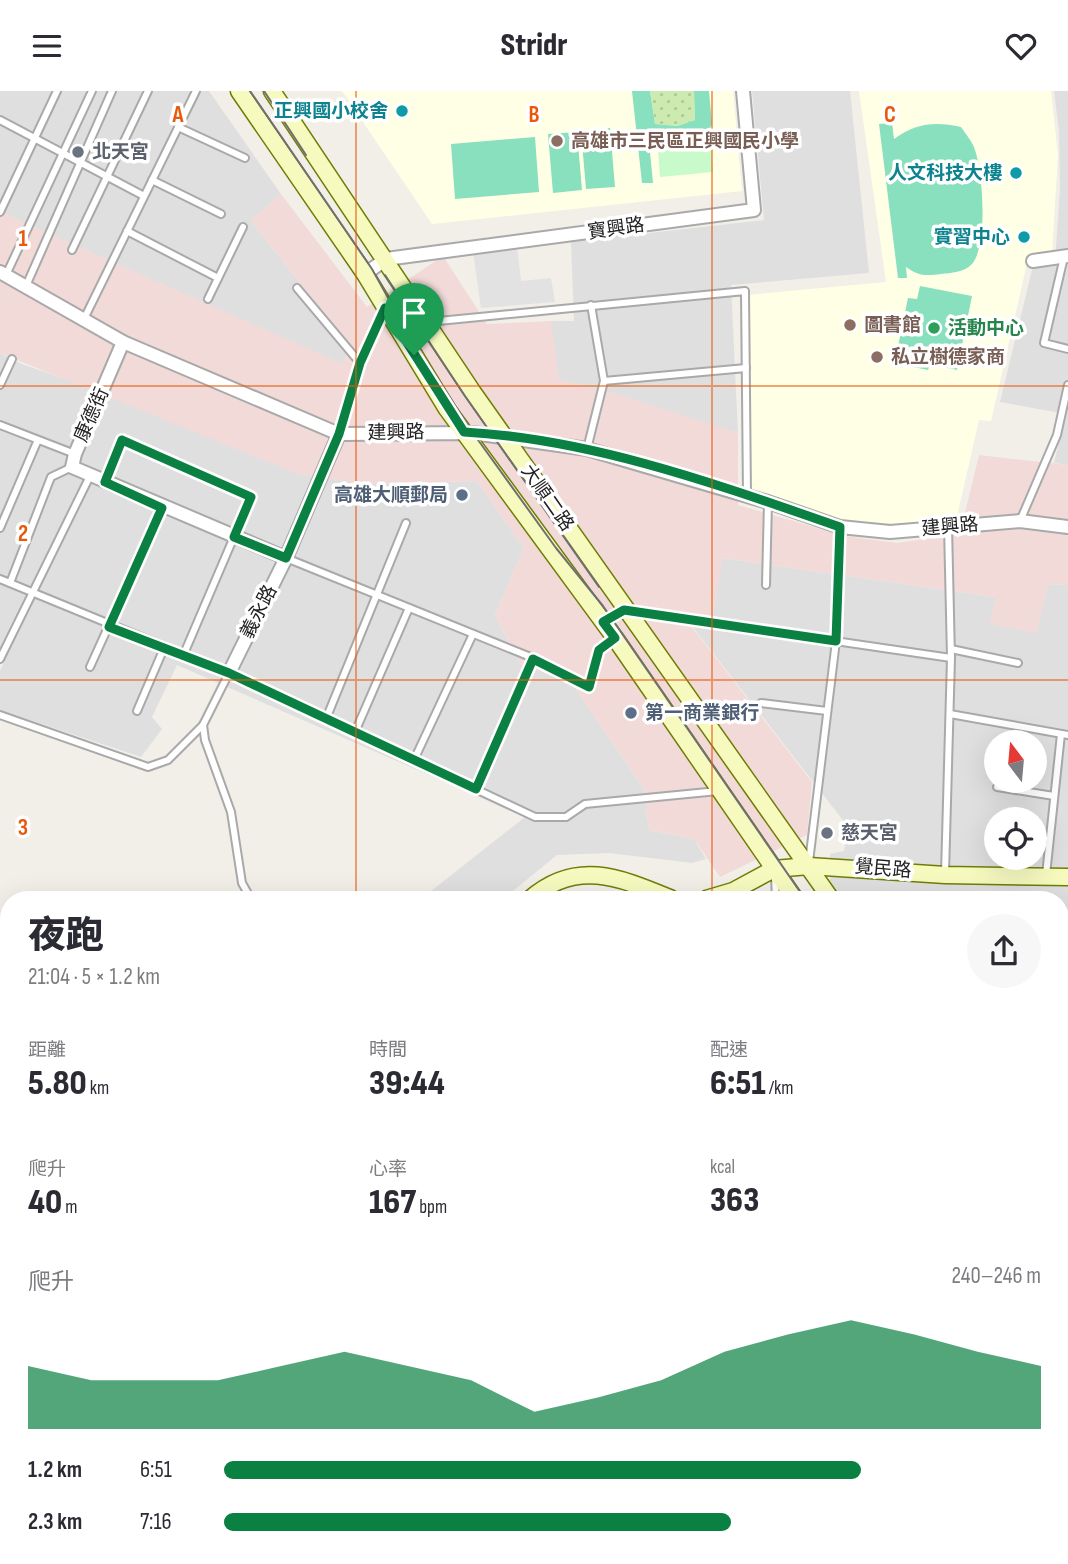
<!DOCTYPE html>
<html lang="zh-TW">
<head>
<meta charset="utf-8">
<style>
  :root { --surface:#fff; --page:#f7f7f7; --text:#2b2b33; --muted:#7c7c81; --accent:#0b8043 }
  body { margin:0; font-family:"Sofia Sans Condensed","Noto Sans TC",sans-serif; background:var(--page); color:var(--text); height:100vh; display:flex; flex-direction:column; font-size:26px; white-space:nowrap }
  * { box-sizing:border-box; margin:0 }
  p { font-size:23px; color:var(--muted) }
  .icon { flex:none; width:38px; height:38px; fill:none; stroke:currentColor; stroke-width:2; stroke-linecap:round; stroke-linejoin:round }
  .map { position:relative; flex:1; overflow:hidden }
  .drawer { position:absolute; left:0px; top:800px; width:1069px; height:674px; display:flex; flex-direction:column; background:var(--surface); border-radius:28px 28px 0 0; box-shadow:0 7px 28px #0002 }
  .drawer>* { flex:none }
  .needle { width:46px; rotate:344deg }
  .buttons { position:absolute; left:984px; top:639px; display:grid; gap:14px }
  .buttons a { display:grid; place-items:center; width:63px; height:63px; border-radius:50%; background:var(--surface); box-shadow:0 7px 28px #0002; font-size:35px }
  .pin { position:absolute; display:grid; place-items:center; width:60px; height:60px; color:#fff; margin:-72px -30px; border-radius:50% 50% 50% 0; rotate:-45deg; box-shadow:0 0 7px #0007 }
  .pin .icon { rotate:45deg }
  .round { display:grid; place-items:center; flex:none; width:74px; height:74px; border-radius:37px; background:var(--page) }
  .head { display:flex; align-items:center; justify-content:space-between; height:119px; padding:0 28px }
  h1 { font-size:38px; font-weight:800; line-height:52px }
  .figures { display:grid; grid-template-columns:repeat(3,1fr); gap:10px; height:119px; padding:7px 28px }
  .figures div { display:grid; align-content:center }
  .figures b { font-size:35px; font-weight:800 }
  .figures small { font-size:19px; font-weight:400 }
  .figures p { font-size:19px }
  .chart { height:196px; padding:14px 28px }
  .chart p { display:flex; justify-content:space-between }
  .chart svg { width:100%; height:126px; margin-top:7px; fill:var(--accent); opacity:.7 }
  ul { padding:0 28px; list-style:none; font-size:23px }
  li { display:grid; grid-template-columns:112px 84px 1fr; align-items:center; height:52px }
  li i { height:18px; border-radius:9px; background:var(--accent) }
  header { display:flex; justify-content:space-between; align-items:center; height:91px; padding:0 28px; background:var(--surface); font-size:32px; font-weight:800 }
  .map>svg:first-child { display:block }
  .residential { fill:#e0dfdf; fill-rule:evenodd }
  .commercial { fill:#f2dad9 }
  .education { fill:#ffffe5 }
  .grass { fill:url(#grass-dots) }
  .park { fill:#c8facc }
  .pitch { fill:#88e0be }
  .parking { fill:#e2e2e2 }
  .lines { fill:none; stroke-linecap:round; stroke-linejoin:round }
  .lane-casing { stroke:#a9a9a9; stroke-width:10 }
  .street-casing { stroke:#a9a9a9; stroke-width:16 }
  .secondary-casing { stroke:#707d05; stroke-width:19 }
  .primary-casing { stroke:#a06b00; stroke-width:21 }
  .lane { stroke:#fff; stroke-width:6 }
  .street { stroke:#fff; stroke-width:12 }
  .secondary { stroke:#f7fabf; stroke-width:16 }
  .primary { stroke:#fcd6a4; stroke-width:18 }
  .tram { stroke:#707070; stroke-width:2 }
  .route-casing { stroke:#fff; stroke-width:14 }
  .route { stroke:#0b8043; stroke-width:9 }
  .grid { fill:none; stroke:#e8590c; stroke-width:2; stroke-opacity:0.55 }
  .culture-dot { fill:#0f9aa8; stroke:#fff; stroke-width:2.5 }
  .education-dot { fill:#8d6e63; stroke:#fff; stroke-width:2.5 }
  .worship-dot { fill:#6b7280; stroke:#fff; stroke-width:2.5 }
  .leisure-dot { fill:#2e9e5b; stroke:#fff; stroke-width:2.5 }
  .service-dot { fill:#5c6f8a; stroke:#fff; stroke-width:2.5 }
  .labels { text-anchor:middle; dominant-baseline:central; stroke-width:7; stroke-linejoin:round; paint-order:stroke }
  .culture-label { font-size:19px; font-weight:bold; fill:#0d838f; stroke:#fff; text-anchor:end }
  .education-label { font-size:19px; font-weight:bold; fill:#785e54; stroke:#fff; text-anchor:start }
  .worship-label { font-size:19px; font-weight:bold; fill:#5b616d; stroke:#fff; text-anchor:start }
  .street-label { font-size:19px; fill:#222; stroke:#fff }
  .leisure-label { font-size:19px; font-weight:bold; fill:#27864d; stroke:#fff; text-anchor:start }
  .service-label { font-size:19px; font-weight:bold; fill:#4e5e75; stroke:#fff; text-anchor:end }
  .grid-label { font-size:23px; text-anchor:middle; font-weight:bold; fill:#e8590c; stroke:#fff; stroke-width:7; stroke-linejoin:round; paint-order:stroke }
</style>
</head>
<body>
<header><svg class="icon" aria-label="menu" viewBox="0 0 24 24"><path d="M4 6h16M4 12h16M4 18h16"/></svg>Stridr<svg class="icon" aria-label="heart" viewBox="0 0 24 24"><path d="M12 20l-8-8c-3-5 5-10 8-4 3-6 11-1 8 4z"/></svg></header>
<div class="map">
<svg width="1068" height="1473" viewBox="0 0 1068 1473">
  <defs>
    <pattern id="grass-dots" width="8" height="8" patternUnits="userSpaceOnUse" patternTransform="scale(1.75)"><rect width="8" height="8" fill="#cdebb0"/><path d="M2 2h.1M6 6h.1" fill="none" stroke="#b0c997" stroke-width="1.8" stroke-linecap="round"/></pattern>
  </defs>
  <rect width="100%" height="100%" fill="#f2efe9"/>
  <!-- residential -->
  <g class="residential">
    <polygon points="0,0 209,0 281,103 251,130 349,254 343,274 0,121"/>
    <polygon points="752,0 850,0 869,182 731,194 738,342 558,289 547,230 574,230 571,151 764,129"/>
    <polygon points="1054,0 1068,0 1068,374 1054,372 1066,323 1000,311 1033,175 1055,171 1060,98 1059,40"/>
    <polygon points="0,262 22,273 366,393 477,390 524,457 495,524 520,573 571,591 644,698 649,739 694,748 706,768 692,772 609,762 557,764 503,808 421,808 525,726 177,574 152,626 162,638 141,666 0,619 0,580 5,569 0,566"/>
    <path d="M721,467l275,39 40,35 12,-48 20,1v581l-8,-10v-257h-219l-11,-16v-29l14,-3 5,-23 -157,-202h20zM996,651h38v39h-38zM996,728h38v38h-38z"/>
    <polygon points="469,1465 594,1465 596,1473 474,1473"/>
    <polygon points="745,1465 917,1465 918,1473 746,1473"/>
  </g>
  <!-- commercial -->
  <g class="commercial">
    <polygon points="281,103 367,216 443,165 487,233 551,230 559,289 614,302 738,342 738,414 845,445 897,452 960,443 979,364 1068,374 1068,494 1048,493 1036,542 990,533 996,506 722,467 712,536 692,536 812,691 807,744 720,786 694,748 649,739 644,698 571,591 520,573 495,524 524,457 477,390 366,393 300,384 0,262 0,121 343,273 349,254 251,130"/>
    <polygon points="1060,1065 1068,1075 1068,1451 1060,1452"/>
  </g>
  <!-- education -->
  <g class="education">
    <polygon points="342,0 733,0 742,100 432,133"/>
    <polygon points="859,0 1051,0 1058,64 1052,163 1028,168 991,330 979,329 956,430 927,434 853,431 793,415 749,399 747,204 886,191"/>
  </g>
  <!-- grass -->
  <g class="grass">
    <polygon points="650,0 694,0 695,29 677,35 655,33"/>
    <polygon points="57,1465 450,1465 455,1473 59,1473"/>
  </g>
  <!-- park -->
  <g class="park">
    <polygon points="711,54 713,81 660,86 658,59"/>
    <polygon points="0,870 9,883 9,1465 49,1465 51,1473 0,1473"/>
  </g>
  <!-- pitch -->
  <g class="pitch">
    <polygon points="632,0 650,0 655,33 677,35 695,29 694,0 709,0 712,33 707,44 681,52 649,51 653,92 642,92"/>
    <path d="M892,32l2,16c21,-16 42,-18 67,-12 4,6 9,12 12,18 10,20 16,103 -2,120 -7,7 -20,8 -30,9 -15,2 -23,2 -35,-7l1,11h-9l-19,-154z"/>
    <polygon points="610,37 615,96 586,98 581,40"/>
    <polygon points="577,41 582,99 553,102 548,43"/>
    <polygon points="535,46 539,101 455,108 451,53"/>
    <polygon points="920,195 972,205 957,279 930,273 928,279 899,273 901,266 896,265 908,207 917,208"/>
    <polygon points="73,1465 227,1465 229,1473 75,1473"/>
  </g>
  <!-- parking -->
  <g class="parking">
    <polygon points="517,156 521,190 551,187 555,211 481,217 473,161"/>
    <polygon points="620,1465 730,1465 731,1473 621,1473"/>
  </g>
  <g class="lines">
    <defs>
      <g id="lane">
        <polyline points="0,29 144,105"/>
        <polyline points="178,36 245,67"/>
        <polyline points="152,89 221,123"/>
        <polyline points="0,121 57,0"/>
        <polyline points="127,140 218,187"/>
        <polyline points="72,159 148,0"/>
        <polyline points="1064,166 1044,252 1068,258"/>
        <polyline points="6,184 92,0"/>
        <polyline points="26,195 112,0"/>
        <polyline points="297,197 360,272"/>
        <polyline points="208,208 243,136"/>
        <polyline points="84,228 196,0"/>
        <polyline points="428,231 745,200 747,404"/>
        <polyline points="604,290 746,277"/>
        <polyline points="0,294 12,268"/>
        <polyline points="0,334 75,363"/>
        <polyline points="339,343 360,272 385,219"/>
        <polyline points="587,358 604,290 591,214"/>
        <polyline points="105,390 122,349 251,406 183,565"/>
        <polyline points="1020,430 1057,344 1068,294"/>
        <polyline points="0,437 37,351"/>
        <polyline points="286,467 533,567 589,596 599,559 613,548"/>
        <polyline points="0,488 229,582 535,726 566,726 585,713 718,700"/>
        <polyline points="10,492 51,386 72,376"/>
        <polyline points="766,494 768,411"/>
        <polyline points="605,530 624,519 951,567"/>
        <polyline points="951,558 1018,572"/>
        <polyline points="0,568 90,385"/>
        <polyline points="90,576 162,417"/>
        <polyline points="229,582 203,634 205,649 231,721 242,792 251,808"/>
        <polyline points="761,612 827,620"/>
        <polyline points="137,620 164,557"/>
        <polyline points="950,623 1068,644"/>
        <polyline points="0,624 148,676 168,669 203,634"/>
        <polyline points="326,628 406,432"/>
        <polyline points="355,641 409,517"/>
        <polyline points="414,669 473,543"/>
        <polyline points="997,696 1054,705"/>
        <polyline points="476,698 533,567"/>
        <polyline points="809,771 836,550 840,436"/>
        <polyline points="945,783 951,567 948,435"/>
        <polyline points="1046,784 1061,643"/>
        <polyline points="775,786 776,808"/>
        <polyline points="1060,957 1068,956"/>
        <polyline points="0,1391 9,1390"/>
        <polyline points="455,1465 460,1473"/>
        <polyline points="542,1465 544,1473"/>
        <polyline points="737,1465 738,1473"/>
        <polyline points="914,1473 1000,1465"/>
      </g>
      <g id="street">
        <polyline points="1033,170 1068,165"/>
        <polyline points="0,181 123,251 339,343 473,342 587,358 768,411 840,436 890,441 1020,430 1068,436"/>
        <polyline points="365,183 386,168 754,119 743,0"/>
        <polyline points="123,251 75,363 72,376 286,467"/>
        <polyline points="229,582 286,467 339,343"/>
        <polyline points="610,1465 611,1473"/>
        <polyline points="838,1465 839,1473"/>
        <polyline points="923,1465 924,1473"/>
      </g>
      <g id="secondary">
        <polyline points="239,0 365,183 447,318 615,547 795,808"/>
        <polyline points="272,0 472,300 831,808"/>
        <path d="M530,808c47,-41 91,-21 142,0"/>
        <polyline points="706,808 733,800 774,778 809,775 945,784 1068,786"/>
        <polyline points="0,837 9,850"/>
        <polyline points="1060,1145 1068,1156"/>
        <polyline points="1060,1193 1068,1207"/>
        <polyline points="1066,1473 1068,1442"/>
      </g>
      <g id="primary">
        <polyline points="1060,1225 1068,1223"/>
        <polyline points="1060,1247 1068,1246"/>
        <polyline points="0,1415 9,1413"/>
        <polyline points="0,1434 9,1433"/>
      </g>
    </defs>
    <!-- lane casing -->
    <use href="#lane" class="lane-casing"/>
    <!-- street casing -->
    <use href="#street" class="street-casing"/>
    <!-- secondary casing -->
    <use href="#secondary" class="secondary-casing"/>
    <!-- primary casing -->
    <use href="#primary" class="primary-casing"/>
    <!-- lane -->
    <use href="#lane" class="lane"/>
    <!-- street -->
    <use href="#street" class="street"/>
    <!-- secondary -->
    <use href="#secondary" class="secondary"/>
    <!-- primary -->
    <use href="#primary" class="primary"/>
    <!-- tram -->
    <g class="tram">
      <polyline points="250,0 372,178 406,239 473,342 556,457 603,515 805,808"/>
      <polyline points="264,0 306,64"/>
      <polyline points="385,184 465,305 599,496"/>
      <polyline points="1060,1158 1068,1169"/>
      <polyline points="1060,1174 1068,1187"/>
    </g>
  </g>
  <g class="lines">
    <defs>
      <path id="route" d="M385,217l79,124c129,7 255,53 376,95l-4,114 -212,-31 -21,12 12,16 -16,12 -10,37 -56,-28 -57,130 -247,-116 -120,-46 53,-119 -57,-26 17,-42 129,57 -17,40 52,21 53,-124 21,-71z"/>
    </defs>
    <!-- route casing -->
    <use href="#route" class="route-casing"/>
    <!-- route -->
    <use href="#route" class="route"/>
  </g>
  <!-- grid -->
  <path class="grid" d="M356,0v808M712,0v808M0,295h1068M0,589h1068M0,884h9M1060,884h8M0,1178h9M1060,1178h8M356,1465v8M712,1465v8"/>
  <!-- markers -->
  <g class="culture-dot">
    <circle cx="402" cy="20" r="7"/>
    <circle cx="1016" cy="82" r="7"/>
    <circle cx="1024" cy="146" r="7"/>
  </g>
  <g class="education-dot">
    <circle cx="557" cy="50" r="7"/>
    <circle cx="850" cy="234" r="7"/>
    <circle cx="877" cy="266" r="7"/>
  </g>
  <g class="worship-dot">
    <circle cx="78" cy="61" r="7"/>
    <circle cx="827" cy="742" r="7"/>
  </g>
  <circle class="leisure-dot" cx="934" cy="237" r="7"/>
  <g class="service-dot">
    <circle cx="462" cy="404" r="7"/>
    <circle cx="631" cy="622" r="7"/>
  </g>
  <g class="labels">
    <!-- culture labels -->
    <g class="culture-label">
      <text x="388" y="20">正興國小校舍</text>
      <text x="1002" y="82">人文科技大樓</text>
      <text x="1010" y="146">實習中心</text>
    </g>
    <!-- education labels -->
    <g class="education-label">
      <text x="571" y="50">高雄市三民區正興國民小學</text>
      <text x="864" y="234">圖書館</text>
      <text x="891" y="266">私立樹德家商</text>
    </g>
    <!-- worship labels -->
    <g class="worship-label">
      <text x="92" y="61">北天宮</text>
      <text x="841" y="742">慈天宮</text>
    </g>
    <!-- street labels -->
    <g class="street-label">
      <text transform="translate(616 138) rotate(-8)">寶興路</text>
      <text transform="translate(92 324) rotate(-66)">康德街</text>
      <text transform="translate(396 342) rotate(-1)">建興路</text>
      <text transform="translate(547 407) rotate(55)">大順二路</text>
      <text transform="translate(950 436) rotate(-5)">建興路</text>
      <text transform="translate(259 521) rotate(-63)">義永路</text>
      <text transform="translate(883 778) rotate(5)">覺民路</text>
    </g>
    <!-- leisure labels -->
    <g class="leisure-label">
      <text x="948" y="237">活動中心</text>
    </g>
    <!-- service labels -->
    <g class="service-label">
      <text x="448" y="404">高雄大順郵局</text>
      <text x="645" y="622" text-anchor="start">第一商業銀行</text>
    </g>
  </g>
  <g class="grid-label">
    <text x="178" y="31">A</text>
    <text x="534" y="31">B</text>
    <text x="890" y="31">C</text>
    <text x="23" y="155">1</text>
    <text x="23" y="450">2</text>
    <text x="23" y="744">3</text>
  </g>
</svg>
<div class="buttons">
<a><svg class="needle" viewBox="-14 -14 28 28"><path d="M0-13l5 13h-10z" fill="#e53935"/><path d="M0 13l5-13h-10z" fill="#7c7c81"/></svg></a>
<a><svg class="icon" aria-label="locate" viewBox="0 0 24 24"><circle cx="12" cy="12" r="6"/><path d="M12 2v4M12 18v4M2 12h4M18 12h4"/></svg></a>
</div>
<div class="pin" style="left:414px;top:264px;background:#1e9e55"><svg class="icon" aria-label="arrive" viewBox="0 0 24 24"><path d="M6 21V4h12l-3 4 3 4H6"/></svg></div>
<section class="drawer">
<div class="head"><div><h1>夜跑</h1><p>21:04 · 5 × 1.2 km</p></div><a class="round"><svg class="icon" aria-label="share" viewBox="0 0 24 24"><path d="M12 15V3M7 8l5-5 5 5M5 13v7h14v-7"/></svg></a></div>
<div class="figures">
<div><p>距離</p><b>5.80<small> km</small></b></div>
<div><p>時間</p><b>39:44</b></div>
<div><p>配速</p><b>6:51<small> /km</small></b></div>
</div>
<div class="figures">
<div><p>爬升</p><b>40<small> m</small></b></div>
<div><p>心率</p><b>167<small> bpm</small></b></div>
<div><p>kcal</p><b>363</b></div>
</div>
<div class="chart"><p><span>爬升</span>240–246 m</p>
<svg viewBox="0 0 160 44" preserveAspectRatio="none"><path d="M0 44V22L10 27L20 27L30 27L40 22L50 17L60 22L70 27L80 38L90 33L100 27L110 17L120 11L130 6L140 11L150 17L160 22V44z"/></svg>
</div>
<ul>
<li><b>1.2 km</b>6:51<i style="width:78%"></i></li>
<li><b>2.3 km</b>7:16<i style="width:62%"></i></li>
</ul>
</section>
</div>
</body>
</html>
